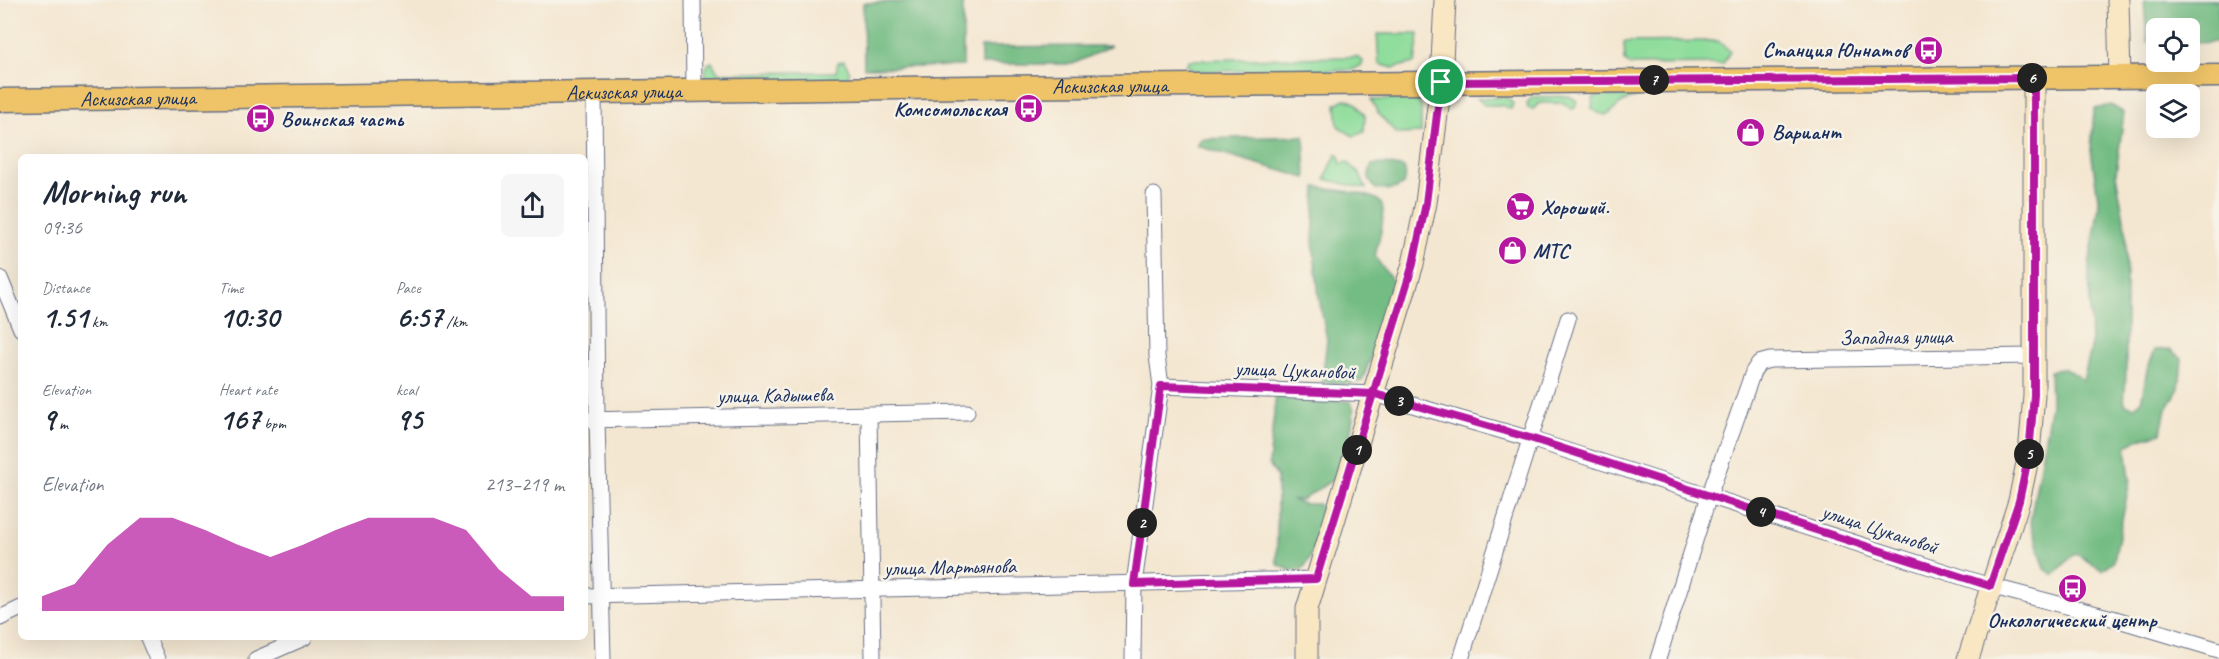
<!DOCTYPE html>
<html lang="en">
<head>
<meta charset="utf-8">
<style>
  :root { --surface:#fff; --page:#f6f6f7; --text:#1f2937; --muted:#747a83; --accent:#b5179e }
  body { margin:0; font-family:Caveat,sans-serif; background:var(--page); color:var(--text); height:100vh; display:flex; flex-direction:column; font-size:22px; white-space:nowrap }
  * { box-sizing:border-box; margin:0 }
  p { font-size:20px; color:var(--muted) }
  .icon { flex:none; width:33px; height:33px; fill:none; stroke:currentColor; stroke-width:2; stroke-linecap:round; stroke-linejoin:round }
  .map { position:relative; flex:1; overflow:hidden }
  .drawer { position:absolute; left:18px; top:154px; width:570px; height:486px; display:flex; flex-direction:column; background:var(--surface); border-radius:9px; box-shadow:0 6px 24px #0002 }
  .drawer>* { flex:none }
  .tools { position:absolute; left:2146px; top:18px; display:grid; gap:12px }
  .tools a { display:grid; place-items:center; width:54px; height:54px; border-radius:9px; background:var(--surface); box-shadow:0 6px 24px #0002; font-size:30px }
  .pin { position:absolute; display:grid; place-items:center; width:51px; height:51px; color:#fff; margin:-26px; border:3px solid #fff; border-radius:50%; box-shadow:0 2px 6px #0007 }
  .km { position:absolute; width:30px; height:30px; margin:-15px; border-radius:50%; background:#222; color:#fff; font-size:16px; line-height:30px; text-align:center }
  .round { display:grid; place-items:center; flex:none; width:63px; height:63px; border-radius:9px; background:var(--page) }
  .overview { display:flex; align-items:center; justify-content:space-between; height:102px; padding:0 24px }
  h1 { font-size:33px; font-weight:700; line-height:45px }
  .stats { display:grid; grid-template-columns:repeat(3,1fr); gap:9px; height:102px; padding:6px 24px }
  .stats div { display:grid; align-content:center }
  .stats b { font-size:30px; font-weight:700 }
  .stats small { font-size:16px; font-weight:400 }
  .stats p { font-size:16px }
  .chart { height:168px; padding:12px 24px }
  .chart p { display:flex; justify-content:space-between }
  .chart svg { width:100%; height:108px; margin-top:6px; fill:var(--accent); opacity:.7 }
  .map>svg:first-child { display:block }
  .green { fill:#8fdd9b; stroke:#55867c; stroke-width:1.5 }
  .forest { fill:#73bc83; stroke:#477670; stroke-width:1.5 }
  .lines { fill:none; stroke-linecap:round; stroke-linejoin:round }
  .street-casing { stroke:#676f86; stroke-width:17 }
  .secondary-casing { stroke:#676f86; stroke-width:23 }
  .primary-casing { stroke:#676f86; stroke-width:25 }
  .street { stroke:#fff; stroke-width:15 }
  .secondary { stroke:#f9e7c3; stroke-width:21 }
  .primary { stroke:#efc469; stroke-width:22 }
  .route-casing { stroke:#fff; stroke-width:12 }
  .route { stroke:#b5179e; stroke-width:8 }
  .labels { text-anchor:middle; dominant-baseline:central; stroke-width:5; stroke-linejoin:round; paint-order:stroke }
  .poi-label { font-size:21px; font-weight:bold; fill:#1b2f5e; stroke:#f7f3e8; text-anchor:start }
  .street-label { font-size:21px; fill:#1b2f5e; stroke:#f7f3e8 }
</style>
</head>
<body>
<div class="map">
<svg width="2219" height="659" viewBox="0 0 2219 659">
  <rect width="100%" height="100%" fill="#f7f3e8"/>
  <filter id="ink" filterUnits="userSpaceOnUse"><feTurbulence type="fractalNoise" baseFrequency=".0167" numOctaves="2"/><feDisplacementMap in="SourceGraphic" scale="12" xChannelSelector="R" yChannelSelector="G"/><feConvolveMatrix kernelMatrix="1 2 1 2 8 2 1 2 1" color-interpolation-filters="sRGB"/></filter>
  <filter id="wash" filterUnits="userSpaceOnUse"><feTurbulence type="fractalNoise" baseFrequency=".008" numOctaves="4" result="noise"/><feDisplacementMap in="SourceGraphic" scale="24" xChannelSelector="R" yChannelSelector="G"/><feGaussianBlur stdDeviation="1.35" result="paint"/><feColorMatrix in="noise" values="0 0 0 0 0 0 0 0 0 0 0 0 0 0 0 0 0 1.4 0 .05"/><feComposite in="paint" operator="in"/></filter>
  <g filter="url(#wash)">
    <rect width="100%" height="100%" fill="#f4e7d1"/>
    <!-- green -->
    <g class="green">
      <polygon points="1377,34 1419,34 1415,63 1393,68 1379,64"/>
      <polygon points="1718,41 1730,51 1723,64 1631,65 1625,61 1624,42"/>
      <polygon points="1345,57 1357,57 1363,61 1362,65 1352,70 1195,71 1186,65 1189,60"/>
      <polygon points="844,61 849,70 848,78 719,84 706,77 705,71 708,64 712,62 718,73 836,72 838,62"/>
      <polygon points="1569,96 1577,101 1575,108 1571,109 1564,103 1540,103 1533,109 1528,108 1527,103 1532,97"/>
      <path d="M1599,96h42c-5,2 -10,2 -15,5 -16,7 -14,22 -34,8l1,-11z"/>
      <polygon points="1507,97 1513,104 1511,109 1501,105 1484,105 1477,98"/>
      <polygon points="1345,99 1356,103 1365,116 1364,132 1353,136 1338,126 1336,104"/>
      <polygon points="1417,99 1421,105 1421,133 1397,134 1378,113 1371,100"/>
      <polygon points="1336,155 1339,155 1341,164 1348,162 1360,175 1366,189 1325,179"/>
    </g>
    <!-- forest -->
    <g class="forest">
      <polygon points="963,0 963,66 864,68 863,3"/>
      <polygon points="2144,0 2219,0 2219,42 2190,43 2190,28 2157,28 2157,42 2147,42"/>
      <polygon points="1111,46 1073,64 981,64 981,47"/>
      <polygon points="2111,105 2124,113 2116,174 2126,230 2126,372 2124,404 2134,407 2141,402 2147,370 2155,350 2170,349 2182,359 2179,388 2165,413 2161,433 2140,439 2126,446 2130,480 2114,561 2102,570 2075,553 2054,575 2045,569 2030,522 2051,404 2050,371 2065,368 2083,380 2091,349 2089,265 2099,206 2091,150 2094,109"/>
      <polygon points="1304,136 1306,178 1197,146 1201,139"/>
      <path d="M1385,164l19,4c7,21 -12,23 -28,21 -8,-9 -9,-13 -4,-24z"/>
      <path d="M1316,187c12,2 63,6 66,18 4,12 -4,38 -7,51 5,10 14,17 19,28l-14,41 -8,30 -10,26 -20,3 -20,-3 5,-41 -8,-42 -6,-57z"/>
      <path d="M1276,392l75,10 3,8 -3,21 -17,48 -32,21h-10l11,4h15l4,3c-2,15 -7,56 -22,63 -8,3 -16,-3 -23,-6v-87l-8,-13z"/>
    </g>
  </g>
  <g filter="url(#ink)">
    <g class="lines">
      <defs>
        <g id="street">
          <polyline points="693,0 694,91"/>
          <polyline points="594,92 597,420 603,659"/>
          <polyline points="0,278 21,329"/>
          <polyline points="1161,386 1375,394 1530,439 1990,586 2112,618 2219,650"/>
          <polyline points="869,414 873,659"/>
          <polyline points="585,420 967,412"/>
          <polyline points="585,596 1316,579"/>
          <polyline points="0,618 21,608"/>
          <polyline points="148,638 157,659"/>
          <polyline points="256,659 304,638"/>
          <polyline points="1133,659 1134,584 1161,386 1157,356 1154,195"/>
          <polyline points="1461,659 1568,319"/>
          <polyline points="1658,659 1709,496 1753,372 1759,363 1770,360 2033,356"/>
        </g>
        <g id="secondary">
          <polyline points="2118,0 2120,77"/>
          <polyline points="1307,659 1307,609 1413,264 1426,203 1441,82 1445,0"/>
          <polyline points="1968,659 2019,501 2029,454 2034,395 2034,78"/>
        </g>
        <g id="primary">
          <path id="s1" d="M0,100l971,-13 1248,-11"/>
        </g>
      </defs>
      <!-- street casing -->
      <use href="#street" class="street-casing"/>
      <!-- secondary casing -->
      <use href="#secondary" class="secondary-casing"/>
      <!-- primary casing -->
      <use href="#primary" class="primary-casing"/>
      <!-- street -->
      <use href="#street" class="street"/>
      <!-- secondary -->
      <use href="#secondary" class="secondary"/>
      <!-- primary -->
      <use href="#primary" class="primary"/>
    </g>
  </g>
  <g class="lines" filter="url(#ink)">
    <defs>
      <polyline id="route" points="1441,82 1426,203 1413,264 1316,579 1134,584 1161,386 1375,394 1530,438 1990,586 2019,501 2029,454 2034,395 2034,78 1441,82"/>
    </defs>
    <!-- route casing -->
    <use href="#route" class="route-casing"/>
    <!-- route -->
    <use href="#route" class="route"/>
  </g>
  <!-- icons -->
  <defs>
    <symbol id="bus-disc" viewBox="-11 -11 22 22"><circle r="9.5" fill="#b5179e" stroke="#f7f3e8"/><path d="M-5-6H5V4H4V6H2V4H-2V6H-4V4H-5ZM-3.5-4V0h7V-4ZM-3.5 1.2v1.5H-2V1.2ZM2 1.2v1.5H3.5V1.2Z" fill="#fff"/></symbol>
    <symbol id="shop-disc" viewBox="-11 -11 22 22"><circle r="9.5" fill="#b5179e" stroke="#f7f3e8"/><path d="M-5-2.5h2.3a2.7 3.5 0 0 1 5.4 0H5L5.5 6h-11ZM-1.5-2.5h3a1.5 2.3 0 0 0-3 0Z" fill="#fff"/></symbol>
    <symbol id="supermarket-disc" viewBox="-11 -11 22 22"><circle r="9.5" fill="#b5179e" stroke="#f7f3e8"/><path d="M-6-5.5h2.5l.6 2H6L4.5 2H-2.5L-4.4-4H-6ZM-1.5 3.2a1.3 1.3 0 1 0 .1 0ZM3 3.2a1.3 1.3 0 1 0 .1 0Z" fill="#fff"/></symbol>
  </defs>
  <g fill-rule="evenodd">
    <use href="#bus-disc" x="1912" y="34" width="33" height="33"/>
    <use href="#bus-disc" x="1012" y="92" width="33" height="33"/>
    <use href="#bus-disc" x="244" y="102" width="33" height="33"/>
    <use href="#shop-disc" x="1734" y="116" width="33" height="33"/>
    <use href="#supermarket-disc" x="1504" y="190" width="33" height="33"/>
    <use href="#shop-disc" x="1496" y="234" width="33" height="33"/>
    <use href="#bus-disc" x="2056" y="572" width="33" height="33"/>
  </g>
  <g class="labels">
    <!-- poi labels -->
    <g class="poi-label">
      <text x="1908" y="50" text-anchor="end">Станция Юннатов</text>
      <text x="1007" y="109" text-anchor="end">Комсомольская</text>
      <text x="281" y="119">Воинская часть</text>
      <text x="1772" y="132">Вариант</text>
      <text x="1541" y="207">Хороший.</text>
      <text x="1533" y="251">МТС</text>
      <text x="2072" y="620" text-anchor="middle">Онкологический центр</text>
    </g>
    <!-- street labels -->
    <g class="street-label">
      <text stroke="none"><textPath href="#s1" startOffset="1110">Аскизская улица</textPath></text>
      <text stroke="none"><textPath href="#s1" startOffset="624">Аскизская улица</textPath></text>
      <text stroke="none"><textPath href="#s1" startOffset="138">Аскизская улица</textPath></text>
      <text transform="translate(1896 337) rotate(-1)">Западная улица</text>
      <text transform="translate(1295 370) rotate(2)">улица Цукановой</text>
      <text transform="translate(775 395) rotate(-1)">улица Кадышева</text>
      <text transform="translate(1880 529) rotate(18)">улица Цукановой</text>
      <text transform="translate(950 567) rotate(-1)">улица Мартьянова</text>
    </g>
  </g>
</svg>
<div class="tools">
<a><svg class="icon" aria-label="locate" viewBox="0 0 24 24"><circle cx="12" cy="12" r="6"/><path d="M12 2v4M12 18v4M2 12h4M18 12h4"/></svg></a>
<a><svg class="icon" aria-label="layers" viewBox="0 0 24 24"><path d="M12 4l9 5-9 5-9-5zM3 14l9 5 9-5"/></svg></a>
</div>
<div class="pin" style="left:1441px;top:82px;background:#1e9e55"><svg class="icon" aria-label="arrive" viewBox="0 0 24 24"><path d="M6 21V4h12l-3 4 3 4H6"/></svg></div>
<b class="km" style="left:1357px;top:450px">1</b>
<b class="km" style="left:1142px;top:523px">2</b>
<b class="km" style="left:1399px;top:401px">3</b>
<b class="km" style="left:1761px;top:512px">4</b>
<b class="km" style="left:2029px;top:454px">5</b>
<b class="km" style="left:2032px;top:78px">6</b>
<b class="km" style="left:1654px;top:80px">7</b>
<section class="drawer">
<div class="overview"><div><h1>Morning run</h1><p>09:36</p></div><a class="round"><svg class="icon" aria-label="share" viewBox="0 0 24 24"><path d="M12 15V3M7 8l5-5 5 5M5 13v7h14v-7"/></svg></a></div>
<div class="stats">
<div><p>Distance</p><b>1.51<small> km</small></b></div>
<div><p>Time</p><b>10:30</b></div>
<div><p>Pace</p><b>6:57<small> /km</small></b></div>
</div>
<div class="stats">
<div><p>Elevation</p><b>9<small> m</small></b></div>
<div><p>Heart rate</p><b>167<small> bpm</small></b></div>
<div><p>kcal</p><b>95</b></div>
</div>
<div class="chart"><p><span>Elevation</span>213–219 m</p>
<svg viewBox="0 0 160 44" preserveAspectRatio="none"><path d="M0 44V38L10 33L20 17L30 6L40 6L50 11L60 17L70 22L80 17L90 11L100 6L110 6L120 6L130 11L140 27L150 38L160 38V44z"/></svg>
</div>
</section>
</div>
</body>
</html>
